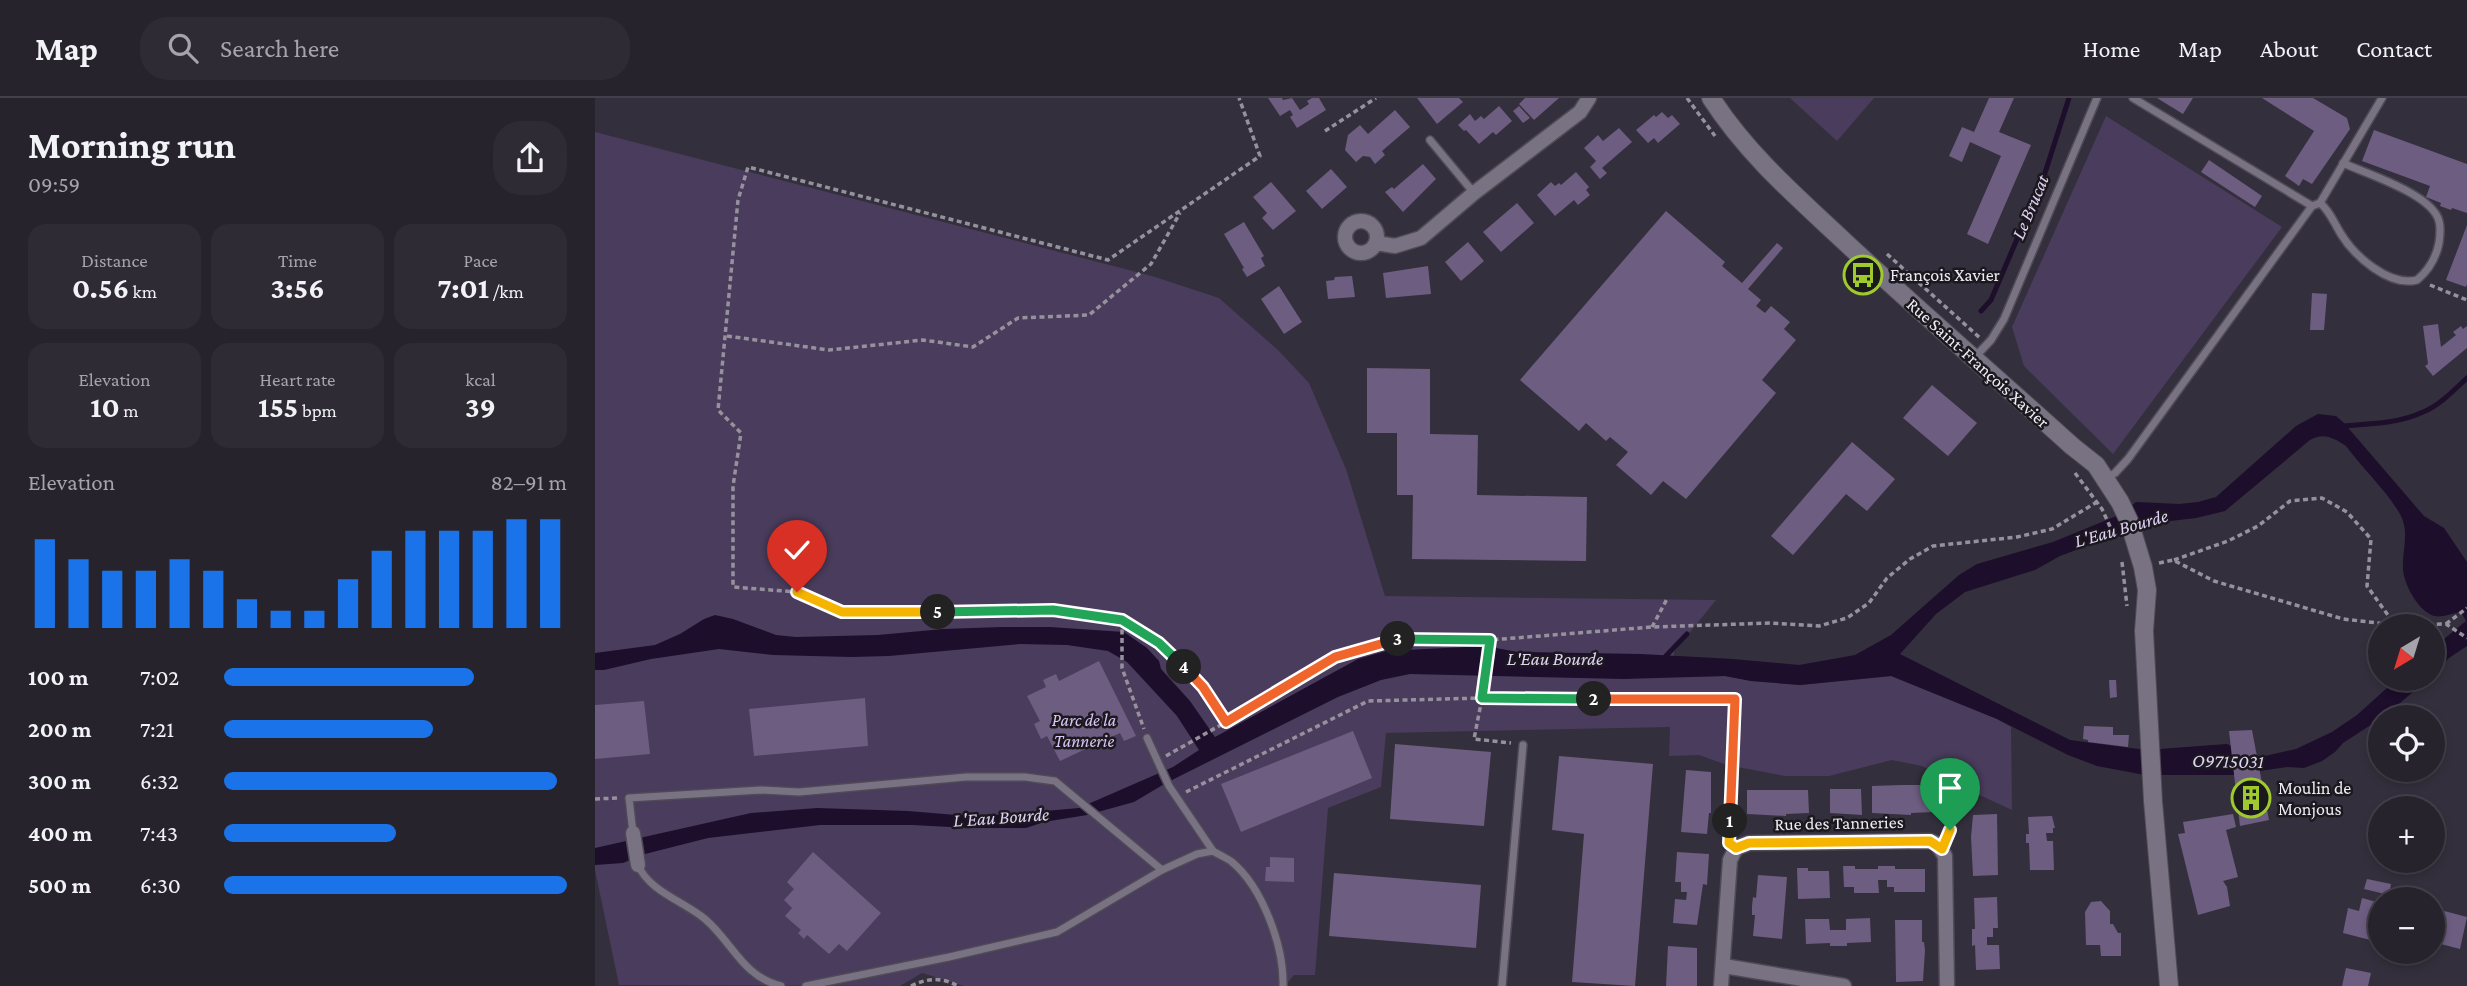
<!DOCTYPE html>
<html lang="en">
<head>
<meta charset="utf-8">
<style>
  :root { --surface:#27232d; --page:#2f2b35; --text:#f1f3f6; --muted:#a4a4aa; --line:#434049; --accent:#1a73e8 }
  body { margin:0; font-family:"Crimson Pro",serif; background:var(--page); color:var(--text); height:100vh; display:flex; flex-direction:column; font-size:26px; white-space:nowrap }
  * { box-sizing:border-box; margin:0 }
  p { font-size:23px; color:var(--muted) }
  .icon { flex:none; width:38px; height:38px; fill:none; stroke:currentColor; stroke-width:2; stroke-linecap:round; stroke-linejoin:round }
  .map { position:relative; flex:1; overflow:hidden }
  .side { display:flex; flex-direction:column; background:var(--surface); width:595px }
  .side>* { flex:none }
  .needle { width:46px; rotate:218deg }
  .buttons { position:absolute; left:1773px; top:516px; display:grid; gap:14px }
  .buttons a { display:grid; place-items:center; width:77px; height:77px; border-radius:50%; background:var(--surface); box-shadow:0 4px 10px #0003,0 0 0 2px var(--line); font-size:35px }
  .pin { position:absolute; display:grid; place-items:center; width:60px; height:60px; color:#fff; margin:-72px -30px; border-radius:50% 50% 50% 0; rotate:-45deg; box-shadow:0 0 7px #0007 }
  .pin .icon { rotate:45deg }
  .km { position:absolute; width:35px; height:35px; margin:-18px; border-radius:50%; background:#222; color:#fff; font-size:19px; line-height:35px; text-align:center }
  .round { display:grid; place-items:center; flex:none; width:74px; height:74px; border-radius:28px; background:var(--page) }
  .headline { display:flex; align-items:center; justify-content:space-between; height:119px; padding:0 28px }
  h1 { font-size:38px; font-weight:700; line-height:52px }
  .stats { display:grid; grid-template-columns:repeat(3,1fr); gap:10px; height:119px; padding:7px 28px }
  .stats div { display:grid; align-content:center; border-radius:18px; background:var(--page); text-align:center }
  .stats b { font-size:30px; font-weight:700 }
  .stats small { font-size:19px; font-weight:400 }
  .stats p { font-size:19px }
  .chart { height:196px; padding:14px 28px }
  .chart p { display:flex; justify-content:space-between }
  .chart svg { width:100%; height:126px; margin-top:7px; stroke:var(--accent); stroke-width:6 }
  ul { padding:0 28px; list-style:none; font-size:23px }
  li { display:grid; grid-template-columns:112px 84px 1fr; align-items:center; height:52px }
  li i { height:18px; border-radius:9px; background:var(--accent) }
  header { display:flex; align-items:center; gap:42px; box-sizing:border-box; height:98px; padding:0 35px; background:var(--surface); border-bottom:2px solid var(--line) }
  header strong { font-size:33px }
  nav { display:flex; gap:38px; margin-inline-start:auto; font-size:24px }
  .search { width:490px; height:63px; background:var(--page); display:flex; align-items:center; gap:18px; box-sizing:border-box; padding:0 24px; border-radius:28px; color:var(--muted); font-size:26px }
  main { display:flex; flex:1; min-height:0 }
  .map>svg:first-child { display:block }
  .green { fill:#4a3c5c }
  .water { fill:#1d0e2c }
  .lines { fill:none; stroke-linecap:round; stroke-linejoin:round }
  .stream { stroke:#1d0e2c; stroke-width:5 }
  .building { fill:#6d5d81 }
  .service-casing { stroke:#4f4a55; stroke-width:10 }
  .minor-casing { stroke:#4f4a55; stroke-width:17 }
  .tertiary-casing { stroke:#4f4a55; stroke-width:20 }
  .path { stroke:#96929d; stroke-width:3.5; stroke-dasharray:5 3.5; stroke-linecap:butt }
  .service { stroke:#787282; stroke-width:7 }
  .minor { stroke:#787282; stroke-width:14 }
  .tertiary { stroke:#787282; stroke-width:18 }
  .split-1-casing { stroke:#fff; stroke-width:14 }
  .split-2-casing { stroke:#fff; stroke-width:14 }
  .split-3-casing { stroke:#fff; stroke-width:14 }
  .split-4-casing { stroke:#fff; stroke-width:14 }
  .split-5-casing { stroke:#fff; stroke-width:14 }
  .split-6-casing { stroke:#fff; stroke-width:14 }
  .split-1 { stroke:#f5b400; stroke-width:9 }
  .split-2 { stroke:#f0652b; stroke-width:9 }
  .split-3 { stroke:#22a559; stroke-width:9 }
  .split-4 { stroke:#f0652b; stroke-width:9 }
  .split-5 { stroke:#22a559; stroke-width:9 }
  .split-6 { stroke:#f5b400; stroke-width:9 }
  .labels { text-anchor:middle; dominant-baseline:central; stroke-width:5; stroke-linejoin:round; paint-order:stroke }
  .poi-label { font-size:18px; fill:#efebf4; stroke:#1b181e; text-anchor:start }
  .street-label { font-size:18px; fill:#efebf4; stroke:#1b181e }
  .park-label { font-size:18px; font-style:italic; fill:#dbc6f7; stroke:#1b181e }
  .water-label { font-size:19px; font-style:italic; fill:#e1d1f7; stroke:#1b181e }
</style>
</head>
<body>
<header>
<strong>Map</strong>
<div class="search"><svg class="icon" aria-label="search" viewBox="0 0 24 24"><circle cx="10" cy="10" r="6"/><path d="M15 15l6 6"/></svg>Search here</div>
<nav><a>Home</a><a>Map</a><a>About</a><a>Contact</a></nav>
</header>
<main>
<section class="side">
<div class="headline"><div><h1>Morning run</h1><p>09:59</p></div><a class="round"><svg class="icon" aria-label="share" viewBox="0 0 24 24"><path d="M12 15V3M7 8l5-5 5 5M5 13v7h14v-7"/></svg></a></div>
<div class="stats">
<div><p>Distance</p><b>0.56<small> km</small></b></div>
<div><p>Time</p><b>3:56</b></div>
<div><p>Pace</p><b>7:01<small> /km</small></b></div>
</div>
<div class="stats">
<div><p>Elevation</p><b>10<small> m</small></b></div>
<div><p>Heart rate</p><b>155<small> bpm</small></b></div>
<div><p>kcal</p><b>39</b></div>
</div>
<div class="chart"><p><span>Elevation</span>82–91 m</p>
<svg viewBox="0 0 160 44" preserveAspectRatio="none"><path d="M5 44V13M15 44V20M25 44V24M35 44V24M45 44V20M55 44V24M65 44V34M75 44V38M85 44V38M95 44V27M105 44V17M115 44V10M125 44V10M135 44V10M145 44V6M155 44V6"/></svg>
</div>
<ul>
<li><b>100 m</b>7:02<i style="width:73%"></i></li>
<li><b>200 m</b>7:21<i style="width:61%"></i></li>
<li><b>300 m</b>6:32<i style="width:97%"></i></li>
<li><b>400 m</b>7:43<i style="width:50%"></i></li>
<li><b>500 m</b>6:30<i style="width:100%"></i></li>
</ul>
</section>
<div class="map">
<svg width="1872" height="888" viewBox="0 0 1872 888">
  <rect width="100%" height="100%" fill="#342f3c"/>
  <!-- green -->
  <g class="green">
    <polygon points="1195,0 1279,0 1242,43"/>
    <polygon points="1511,18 1687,129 1518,356 1429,268 1417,229"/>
    <polygon points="0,34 557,178 624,200 684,253 714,285 751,371 790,498 1121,502 1079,554 1079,579 1130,578 1156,583 1205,587 1297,578 1402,621 1416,629 1417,712 1350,681 1327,668 1297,662 1234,678 1190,678 1132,667 1104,657 1074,658 1075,629 791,635 786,689 733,710 720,877 699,877 690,888 369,888 327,875 305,888 24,887 0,772"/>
  </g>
  <!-- water -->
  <path class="water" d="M1723,316l18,2 8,7 80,93 20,12 23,34v84l-18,12 -16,17v-27l33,-27 -5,-9c-8,1 -19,6 -27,4 -16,-5 -31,-33 -31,-48 -1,-18 7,-36 -3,-54 -14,-24 -37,-45 -54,-68 -12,-8 -22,-14 -36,-6l-85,71 -29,7 -51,6 -85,32 -25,14 -70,22 -29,22 -36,40 170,86 76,10 81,-6 29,14 40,-9 36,-17 25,-17 40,-36h31l-42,36 -43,28 -8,9 -13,9 -18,7 -17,-1 -55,8h-87l-48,-9 -29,-11 -71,-36 -106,-43 -91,9 -49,-4 -26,-5 -101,3 -214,-5 -29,6 -43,17 -172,86 -32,19 -47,13 -43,7 -18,6h-57l-57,-3h-92l-112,13 -63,16 -22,9 -28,2v-17l156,-35 66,-5 91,3 48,4h41l82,-7 94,-41 26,-17 -22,-34 -50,-54 -19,-11 -41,-6 -47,-1 -131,12 -38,1 -78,-2 -54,-6 -68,10 -47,11h-9v-17l60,-8 25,-11 24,-15 11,-4 18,4 43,16 20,2 82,-2 65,-6 59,-2h48l74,5 23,16 12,13 2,8 29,32 25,36 143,-78 28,-8 99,-5 33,6 123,2 92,5 66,6 56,-10 36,-20 68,-60 18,-11 76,-22 66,-27 17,-13 43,2 19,-2 18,-5 80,-71z"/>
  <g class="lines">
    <!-- stream -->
    <g class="stream">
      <polyline points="1386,213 1396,202 1449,78 1474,0"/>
      <path d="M1746,328c26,-2 57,-2 82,-14 17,-7 30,-21 44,-34"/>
      <polyline points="1068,561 1092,536"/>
    </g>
  </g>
  <!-- building -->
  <g class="building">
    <polygon points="673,0 687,0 688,2 697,0 705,12 714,6 712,3 717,0 724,0 731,12 702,30 695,19 698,17 695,12 685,18"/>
    <polygon points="822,0 864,0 868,4 842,26"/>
    <polygon points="930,0 964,0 939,22 924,6"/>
    <polygon points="1394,0 1419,0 1404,34 1436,47 1393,146 1372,136 1406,58 1375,44 1367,64 1354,58 1367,29 1379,34"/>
    <polygon points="1562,0 1598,0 1588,16"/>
    <polygon points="1667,0 1718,0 1752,20 1755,31 1717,86 1708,81 1704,88 1690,78 1719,33"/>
    <polygon points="904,8 917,23 901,37 898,34 884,46 871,32 869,33 863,27 875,16 880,23 886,18 889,21"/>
    <polygon points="924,8 935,20 928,25 918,13"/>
    <polygon points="800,12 815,29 787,53 790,57 780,66 775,59 768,58 761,64 750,52 753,37 765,27 773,36"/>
    <polygon points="1067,14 1073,20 1077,17 1085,26 1063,45 1059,40 1053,45 1041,32 1059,17 1061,19"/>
    <polygon points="1024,30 1037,44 1007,70 1012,75 1005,81 995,69 1001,63 989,50 1003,37 1008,43"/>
    <polygon points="1779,32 1872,66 1872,115 1857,110 1856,112 1845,108 1846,105 1831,99 1835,88 1767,63"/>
    <polygon points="1614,62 1667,98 1660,109 1606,74"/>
    <polygon points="828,66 841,81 808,114 790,94 797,89 799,91"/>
    <polygon points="736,71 752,89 727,111 711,93"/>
    <polygon points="981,74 994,89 991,92 995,97 983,107 979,102 960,118 942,97 956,84 960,88 964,85 966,87"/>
    <polygon points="676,84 701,113 678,132 667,120 672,115 658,99"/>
    <polygon points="922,105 939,125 906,154 888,134"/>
    <polygon points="1071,113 1130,164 1127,168 1147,185 1182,145 1188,150 1153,191 1166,202 1161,208 1170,215 1176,208 1195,224 1189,231 1201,242 1167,282 1181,295 1091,401 1068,383 1056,397 1021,367 1033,354 1015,339 1011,343 991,325 984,333 925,282"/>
    <polygon points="649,124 669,158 666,160 670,168 652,179 647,171 649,170 629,136"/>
    <polygon points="1872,127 1872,186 1871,189 1851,182"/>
    <polygon points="873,144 889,163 866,183 850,164"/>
    <polygon points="833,168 836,196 791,200 788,175"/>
    <polygon points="757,178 760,199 733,201 731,183 739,182 740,179"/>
    <polygon points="684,188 707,224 689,236 666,201"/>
    <polygon points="1717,195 1732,196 1729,232 1715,232"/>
    <polygon points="1843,226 1846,249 1861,237 1858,234 1866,228 1868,231 1872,228 1872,250 1838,278 1830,268 1833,266 1828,228"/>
    <polygon points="772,270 835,271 835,336 883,337 882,397 992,399 991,463 817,461 818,397 802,397 802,335 772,335"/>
    <polygon points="1337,287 1382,325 1353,358 1308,320"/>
    <polygon points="1257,344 1300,381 1272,413 1251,396 1198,457 1176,438"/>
    <polygon points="504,563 541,638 529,643 525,635 465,663 452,638 446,641 439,626 445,623 432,598 451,589 448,582 461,576 464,583"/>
    <polygon points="1514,582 1521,582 1522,599 1515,600"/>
    <polygon points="270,600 273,648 159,658 154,611"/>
    <polygon points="49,603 55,656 0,661 0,607"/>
    <polygon points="1489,628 1518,629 1518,637 1534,637 1533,649 1493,644 1493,642 1488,641"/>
    <polygon points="1657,632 1674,722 1645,728 1634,633"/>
    <polygon points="758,633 777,680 646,734 626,686"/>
    <polygon points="800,646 896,654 889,728 795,721"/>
    <polygon points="964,658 1058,666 1040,888 977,884 989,736 957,732"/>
    <polygon points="1091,672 1116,674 1116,715 1114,715 1112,736 1086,734"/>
    <polygon points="1307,687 1338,687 1339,714 1316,715 1316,717 1277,715 1277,688"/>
    <polygon points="1235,691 1266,691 1267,717 1235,715"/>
    <polygon points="1152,692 1213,692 1214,715 1191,716 1191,718 1152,716"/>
    <polygon points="1402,716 1403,777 1378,778 1376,739 1378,717"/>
    <polygon points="1638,716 1641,729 1631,732 1643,779 1628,783 1632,789 1635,808 1603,817 1583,736 1590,735 1588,724"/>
    <polygon points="1457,718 1460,730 1458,730 1458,735 1451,735 1452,743 1458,743 1459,772 1435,772 1434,745 1431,745 1431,736 1434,736 1433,719"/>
    <polygon points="218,754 286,815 252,853 244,846 234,856 212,837 209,841 203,835 206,832 190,818 197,810 189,802 199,791 192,784"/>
    <polygon points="1082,754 1114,756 1112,787 1108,786 1102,827 1078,825 1080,801 1091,802 1092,794 1086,794 1086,784 1080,784"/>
    <polygon points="675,759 699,760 699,784 670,783 671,769 675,769"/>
    <polygon points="1248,768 1260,768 1260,771 1283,771 1283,768 1300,768 1300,771 1330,771 1330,794 1299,794 1299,789 1292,789 1292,782 1283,782 1284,795 1259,795 1259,789 1249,789"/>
    <polygon points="1202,770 1213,770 1213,773 1234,773 1235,800 1203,801"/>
    <polygon points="739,775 886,787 881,850 734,838"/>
    <polygon points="1163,777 1192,779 1187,841 1158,838 1160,817 1157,817 1157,808 1158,799 1161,800"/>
    <polygon points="1772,781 1796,786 1794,797 1769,791"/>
    <polygon points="1402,799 1403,830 1398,830 1398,839 1392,839 1392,847 1404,847 1405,871 1381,872 1380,847 1377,848 1377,831 1380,831 1379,800"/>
    <polygon points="1767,800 1785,805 1783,844 1748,835 1753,810 1764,813"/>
    <polygon points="1506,803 1515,813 1515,826 1518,826 1523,835 1526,835 1526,858 1506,858 1505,847 1491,847 1490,814 1496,804"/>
    <polygon points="1838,810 1872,819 1865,851 1842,845 1843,837 1838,835"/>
    <polygon points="1275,820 1276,844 1252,845 1252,848 1235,848 1235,845 1211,846 1210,821 1234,821 1235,832 1251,832 1251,821"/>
    <polygon points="1300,822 1327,822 1327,844 1329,844 1330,852 1328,883 1301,884"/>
    <polygon points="1073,848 1102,850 1102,888 1071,888"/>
    <polygon points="1751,870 1776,875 1773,888 1747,888"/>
  </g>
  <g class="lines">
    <defs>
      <g id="service">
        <polyline points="1538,0 1717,108 1725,105 1787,0"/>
        <polyline points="835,42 879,95"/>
        <path d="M1725,105c10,8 14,20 21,31 14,23 49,53 76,46 12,-10 19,-22 22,-37 1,-7 2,-15 0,-22 -7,-27 -72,-47 -96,-58"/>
        <polyline points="1379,260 1396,242 1409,221 1502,0"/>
        <polyline points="1511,380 1520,375 1533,361 1717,108"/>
        <polyline points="552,640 574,688 618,753"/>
        <polyline points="38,735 34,700 166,692 204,694 371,679 430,679 460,683 567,772"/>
        <polyline points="1347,751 1355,732 1354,687"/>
        <path d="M43,767c11,26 45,36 67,54 28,24 37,57 76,67"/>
        <path d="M211,888l143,-29 108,-25 105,-62 35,-16 16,-3c6,4 14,7 19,11 31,26 52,85 51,124"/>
        <polyline points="907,888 928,647"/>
      </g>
      <g id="minor">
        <circle cx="766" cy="139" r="16"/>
        <polyline points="781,145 800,148 826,140 879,95 985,14 994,0"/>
        <polyline points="38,735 43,767"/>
        <polyline points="1129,868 1249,888"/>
        <polyline points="1126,888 1135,762 1141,750 1154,745 1335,743 1342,746 1350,758 1352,888"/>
      </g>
      <path id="tertiary" d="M1116,0c36,56 86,99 134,144 75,70 152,136 227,204l24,19 24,37 9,19 14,46 4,23 -3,41 9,170 16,185"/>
    </defs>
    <!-- service casing -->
    <use href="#service" class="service-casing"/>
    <!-- minor casing -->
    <use href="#minor" class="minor-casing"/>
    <!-- tertiary casing -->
    <use href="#tertiary" class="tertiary-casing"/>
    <!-- path -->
    <g class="path">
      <polyline points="1092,0 1120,38"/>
      <polyline points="730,33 781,0"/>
      <polyline points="1292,156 1385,240"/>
      <polyline points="1835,187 1872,202"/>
      <polyline points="132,238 234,252 328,242 378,249 423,220 494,217 556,166 585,115"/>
      <polyline points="1480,375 1507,411 1517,433"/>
      <polyline points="1579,462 1633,443 1663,428 1695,403 1727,400 1752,414 1776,441 1772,488 1800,527"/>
      <polyline points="1527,464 1532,508"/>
      <polyline points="1564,465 1578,462 1619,483 1748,521 1800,527 1851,526 1872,540"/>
      <polyline points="527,523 527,570 549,631"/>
      <polyline points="1851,526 1872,510"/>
      <polyline points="1057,529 1072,501"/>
      <polyline points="895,542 890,585 879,641 916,645"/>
      <polyline points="631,624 608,589 564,545 527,522 458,512 247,514 202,494 138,489 138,388 146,335 123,312 143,102 153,69 513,162 665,58 644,0"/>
      <polyline points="571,658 631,624 740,559 798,541 895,542 1057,529 1176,525 1224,528 1252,520 1274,505 1292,480 1315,461 1338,448 1422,439 1457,431 1502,404"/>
      <polyline points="591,694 773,603 887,600 1140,601 1134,737"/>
      <polyline points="0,701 22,700"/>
      <path d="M316,888c16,-8 31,-9 47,0"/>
    </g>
    <!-- service -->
    <use href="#service" class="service"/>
    <!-- minor -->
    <use href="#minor" class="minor"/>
    <!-- tertiary -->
    <use href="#tertiary" class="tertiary"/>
  </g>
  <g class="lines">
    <defs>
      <polyline id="split-1" points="1135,723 1134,745 1141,750 1154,745 1335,743 1347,751 1355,732"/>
      <polyline id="split-2" points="999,601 1140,601 1135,723"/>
      <polyline id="split-3" points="803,541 895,542 887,600 999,601"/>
      <polyline id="split-4" points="589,569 608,589 631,624 740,559 803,541"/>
      <polyline id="split-5" points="343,514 458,512 527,522 564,545 589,569"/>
      <polyline id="split-6" points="202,494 247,514 343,514"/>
    </defs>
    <!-- split-1 casing -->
    <use href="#split-1" class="split-1-casing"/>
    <!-- split-2 casing -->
    <use href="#split-2" class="split-2-casing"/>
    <!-- split-3 casing -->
    <use href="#split-3" class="split-3-casing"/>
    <!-- split-4 casing -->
    <use href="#split-4" class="split-4-casing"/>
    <!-- split-5 casing -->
    <use href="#split-5" class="split-5-casing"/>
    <!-- split-6 casing -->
    <use href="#split-6" class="split-6-casing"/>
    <!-- split-1 -->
    <use href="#split-1" class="split-1"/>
    <!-- split-2 -->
    <use href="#split-2" class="split-2"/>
    <!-- split-3 -->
    <use href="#split-3" class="split-3"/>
    <!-- split-4 -->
    <use href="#split-4" class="split-4"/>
    <!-- split-5 -->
    <use href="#split-5" class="split-5"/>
    <!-- split-6 -->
    <use href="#split-6" class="split-6"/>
  </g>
  <!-- icons -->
  <defs>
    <symbol id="bus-ring" viewBox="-11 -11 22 22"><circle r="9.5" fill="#1b181e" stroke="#9fca2d" stroke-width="1.5"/><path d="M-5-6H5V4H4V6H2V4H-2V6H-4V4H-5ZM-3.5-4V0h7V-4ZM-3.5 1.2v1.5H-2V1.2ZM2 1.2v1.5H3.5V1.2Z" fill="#9fca2d"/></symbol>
    <symbol id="building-ring" viewBox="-11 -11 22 22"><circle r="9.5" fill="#1b181e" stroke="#9fca2d" stroke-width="1.5"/><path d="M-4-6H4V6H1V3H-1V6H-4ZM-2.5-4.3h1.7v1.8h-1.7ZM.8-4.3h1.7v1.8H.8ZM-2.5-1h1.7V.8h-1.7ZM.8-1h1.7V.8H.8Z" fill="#9fca2d"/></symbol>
  </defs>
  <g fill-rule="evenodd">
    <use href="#bus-ring" x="1246" y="155" width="44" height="44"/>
    <use href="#building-ring" x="1634" y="678" width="44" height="44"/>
  </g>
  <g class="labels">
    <!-- poi labels -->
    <g class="poi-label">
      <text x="1295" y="177">François Xavier</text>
      <text x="1683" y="690">Moulin de<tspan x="1683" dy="21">Monjous</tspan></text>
    </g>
    <!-- street labels -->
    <g class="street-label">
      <text transform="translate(1383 265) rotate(42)">Rue Saint-François Xavier</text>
      <text transform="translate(1244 725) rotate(-1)">Rue des Tanneries</text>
    </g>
    <!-- park labels -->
    <g class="park-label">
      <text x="489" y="622">Parc de la<tspan x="489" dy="21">Tannerie</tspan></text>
    </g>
    <!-- water labels -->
    <g class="water-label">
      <text transform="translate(1435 109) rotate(-67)">Le Brucat</text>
      <text transform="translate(1526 430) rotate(-16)">L'Eau Bourde</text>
      <text x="960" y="560">L'Eau Bourde</text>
      <text transform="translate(1633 663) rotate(1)">O9715031</text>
      <text transform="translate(406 719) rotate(-4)">L'Eau Bourde</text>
    </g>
  </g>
</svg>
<div class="buttons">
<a><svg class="needle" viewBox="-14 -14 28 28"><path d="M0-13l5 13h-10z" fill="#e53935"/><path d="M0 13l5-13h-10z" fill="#a4a4aa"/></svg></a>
<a><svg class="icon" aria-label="locate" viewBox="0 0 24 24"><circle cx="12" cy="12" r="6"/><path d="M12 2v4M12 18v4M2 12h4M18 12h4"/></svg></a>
<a>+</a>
<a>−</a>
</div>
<div class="pin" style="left:1355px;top:732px;background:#1e9e55"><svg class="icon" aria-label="arrive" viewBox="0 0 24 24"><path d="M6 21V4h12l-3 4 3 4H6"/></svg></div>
<div class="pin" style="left:202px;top:494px;background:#d93025"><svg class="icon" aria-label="check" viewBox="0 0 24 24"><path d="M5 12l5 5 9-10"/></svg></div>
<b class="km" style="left:1135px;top:723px">1</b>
<b class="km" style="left:999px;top:601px">2</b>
<b class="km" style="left:803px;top:541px">3</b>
<b class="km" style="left:589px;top:569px">4</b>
<b class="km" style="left:343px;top:514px">5</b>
</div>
</main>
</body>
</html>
